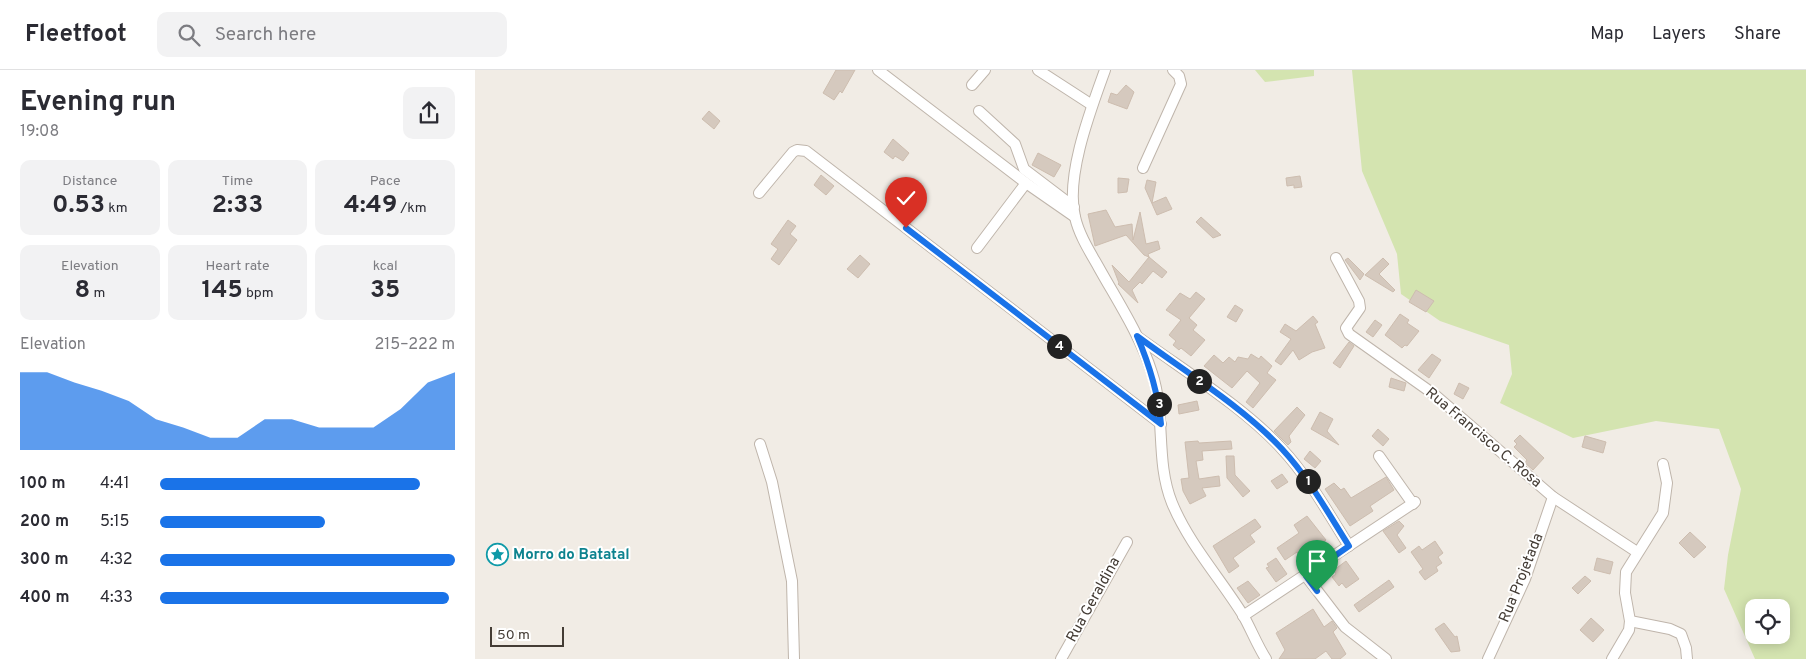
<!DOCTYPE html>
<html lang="en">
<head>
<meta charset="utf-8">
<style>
  :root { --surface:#fff; --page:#f2f2f3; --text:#2b2b33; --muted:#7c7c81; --line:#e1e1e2; --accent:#1a73e8 }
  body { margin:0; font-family:Overpass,sans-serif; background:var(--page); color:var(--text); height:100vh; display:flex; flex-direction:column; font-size:19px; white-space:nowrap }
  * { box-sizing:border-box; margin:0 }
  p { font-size:16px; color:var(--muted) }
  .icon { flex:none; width:28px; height:28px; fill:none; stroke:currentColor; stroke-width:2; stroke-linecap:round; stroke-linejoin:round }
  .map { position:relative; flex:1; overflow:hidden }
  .panel { display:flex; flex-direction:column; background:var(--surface); width:475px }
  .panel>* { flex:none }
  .controls { position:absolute; left:1270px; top:529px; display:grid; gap:10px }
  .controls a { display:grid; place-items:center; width:45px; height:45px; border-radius:10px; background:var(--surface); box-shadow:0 2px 12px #0003; font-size:25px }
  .scale { position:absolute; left:15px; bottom:12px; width:74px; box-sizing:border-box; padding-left:5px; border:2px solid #443c35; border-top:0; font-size:14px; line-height:18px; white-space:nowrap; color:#443c35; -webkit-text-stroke:4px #fff; paint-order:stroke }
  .pin { position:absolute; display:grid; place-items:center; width:42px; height:42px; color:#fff; margin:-51px -21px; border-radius:50% 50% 50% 0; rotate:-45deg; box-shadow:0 0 5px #0007 }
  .pin .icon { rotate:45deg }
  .km { position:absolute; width:25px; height:25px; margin:-12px; border-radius:50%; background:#222; color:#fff; font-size:14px; line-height:25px; text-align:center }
  .round { display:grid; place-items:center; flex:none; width:52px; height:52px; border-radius:10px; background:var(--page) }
  .headline { display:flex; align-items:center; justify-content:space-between; height:85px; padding:0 20px }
  h1 { font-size:28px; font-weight:700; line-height:38px }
  .metrics { display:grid; grid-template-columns:repeat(3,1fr); gap:8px; height:85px; padding:5px 20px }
  .metrics div { display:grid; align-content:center; border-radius:10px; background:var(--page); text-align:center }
  .metrics b { font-size:25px; font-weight:700 }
  .metrics small { font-size:14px; font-weight:400 }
  .metrics p { font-size:14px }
  .chart { height:140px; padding:10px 20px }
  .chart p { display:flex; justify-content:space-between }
  .chart svg { width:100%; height:90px; margin-top:5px; fill:var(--accent); opacity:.7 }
  ul { padding:0 20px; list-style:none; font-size:16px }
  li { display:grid; grid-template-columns:80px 60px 1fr; align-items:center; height:38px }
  li i { height:12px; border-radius:6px; background:var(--accent) }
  header { display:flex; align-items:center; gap:30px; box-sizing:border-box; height:70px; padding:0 25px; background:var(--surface); border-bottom:1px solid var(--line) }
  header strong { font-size:24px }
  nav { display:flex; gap:28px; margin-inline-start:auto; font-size:18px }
  .search { width:350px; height:45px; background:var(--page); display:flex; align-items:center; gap:12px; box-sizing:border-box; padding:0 18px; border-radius:10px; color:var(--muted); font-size:19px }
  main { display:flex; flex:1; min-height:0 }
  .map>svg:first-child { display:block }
  .green { fill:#d4e4b0; fill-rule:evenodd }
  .building { fill:#d5c9be; stroke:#cdbdaf }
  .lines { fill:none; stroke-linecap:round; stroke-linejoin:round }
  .minor-casing { stroke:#bfb5ab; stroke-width:12 }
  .minor { stroke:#fff; stroke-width:10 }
  .route-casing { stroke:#fff; stroke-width:10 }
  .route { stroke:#1a73e8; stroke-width:6 }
  .labels { text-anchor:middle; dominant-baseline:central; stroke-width:4; stroke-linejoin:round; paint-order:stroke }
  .street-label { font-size:15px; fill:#443c35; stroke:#fff }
  .culture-label { font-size:15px; font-weight:bold; fill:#0d838f; stroke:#fff; text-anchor:start }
</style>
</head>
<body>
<header>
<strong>Fleetfoot</strong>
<div class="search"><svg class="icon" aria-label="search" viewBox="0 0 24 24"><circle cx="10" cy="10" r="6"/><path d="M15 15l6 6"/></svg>Search here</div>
<nav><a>Map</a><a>Layers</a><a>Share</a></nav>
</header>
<main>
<section class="panel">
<div class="headline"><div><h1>Evening run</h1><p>19:08</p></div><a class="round"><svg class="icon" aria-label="share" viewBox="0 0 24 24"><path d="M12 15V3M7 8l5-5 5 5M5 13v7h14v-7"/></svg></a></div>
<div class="metrics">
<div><p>Distance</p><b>0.53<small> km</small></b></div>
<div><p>Time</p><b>2:33</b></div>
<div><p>Pace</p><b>4:49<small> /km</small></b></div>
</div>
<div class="metrics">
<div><p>Elevation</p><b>8<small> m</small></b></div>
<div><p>Heart rate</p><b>145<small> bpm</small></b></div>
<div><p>kcal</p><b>35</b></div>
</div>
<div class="chart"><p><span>Elevation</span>215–222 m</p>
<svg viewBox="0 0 160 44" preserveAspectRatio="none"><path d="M0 44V6L10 6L20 11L30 15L40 20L50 29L60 33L70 38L80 38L90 29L100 29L110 33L120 33L130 33L140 24L150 11L160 6V44z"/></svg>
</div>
<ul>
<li><b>100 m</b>4:41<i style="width:88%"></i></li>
<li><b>200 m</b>5:15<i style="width:56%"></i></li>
<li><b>300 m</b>4:32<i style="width:100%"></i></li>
<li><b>400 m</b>4:33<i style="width:98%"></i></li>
</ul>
</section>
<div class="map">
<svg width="1331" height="589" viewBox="0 0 1331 589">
  <rect width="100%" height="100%" fill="#f1ece5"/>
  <!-- green -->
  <g class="green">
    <polygon points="780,0 839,0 839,6 790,12"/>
    <path d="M877,0h454v589h-51l-31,-70 4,-34 13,-66 -22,-60 -63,-8 -83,17 -73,-35 12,-29 -3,-29 -69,-24 -39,-27 -4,-40 -35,-83zM1279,538h27v27h-27z"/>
  </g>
  <!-- building -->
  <g class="building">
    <polygon points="361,0 380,0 367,23 365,21 359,30 348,23"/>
    <polygon points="651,15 659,22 652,39 633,32 636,23 642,25"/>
    <polygon points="234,41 245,51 239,59 227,49"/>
    <polygon points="418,69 434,83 428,91 420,86 418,89 409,82"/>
    <polygon points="563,83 586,95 579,107 557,95"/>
    <polygon points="346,105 359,116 351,125 339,115"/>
    <polygon points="825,106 827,117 819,118 819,115 812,116 811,108"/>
    <polygon points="643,108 654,109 652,122 643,123"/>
    <polygon points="672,110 681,112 677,133 691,127 697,139 682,145 670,118"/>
    <polygon points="631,140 640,157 657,154 658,170 665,142 671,174 683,171 685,179 673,184 674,187 692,202 687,208 678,201 667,214 665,212 657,220 663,233 643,214 644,213 637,195 654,212 674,187 669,185 651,165 620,176 613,144"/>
    <polygon points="726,147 746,165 738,168 721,152"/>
    <polygon points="313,150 321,156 315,164 322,170 304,195 296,189 303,179 296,174"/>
    <polygon points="385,185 395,194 383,208 372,199"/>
    <polygon points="873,188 889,204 885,210 870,190"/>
    <polygon points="908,188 914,194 904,204 920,220 918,222 890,205"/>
    <polygon points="941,220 959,231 951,242 934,232"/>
    <polygon points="721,222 730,229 714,248 722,255 718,260 730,270 716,286 706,278 704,280 698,275 701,271 694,265 706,250 691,240 705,223 715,229"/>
    <polygon points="760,235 768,240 761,252 752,247"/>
    <polygon points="925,244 934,250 932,253 944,261 932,276 930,275 927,278 910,265"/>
    <polygon points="838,246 843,252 840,254 850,278 837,282 824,290 818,280 806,295 800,291 816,269 805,262 810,254 821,261"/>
    <polygon points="900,250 907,255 898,267 891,262"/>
    <polygon points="874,272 879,276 865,298 858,293"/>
    <polygon points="776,284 784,289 786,286 797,296 792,303 801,310 778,338 771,332 785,313 772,301 757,318 729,296 739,285 748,293 754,287 760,292 763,287 773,289"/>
    <polygon points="957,284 966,290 954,308 943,300"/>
    <polygon points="916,308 931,313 929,321 914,317"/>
    <polygon points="984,313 994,318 988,329 979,324"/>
    <polygon points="722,331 724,340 704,344 703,335"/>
    <polygon points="822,337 830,345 814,366 816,372 813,375 799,361"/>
    <polygon points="845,342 858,349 852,361 864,375 836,359"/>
    <polygon points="903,359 914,369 908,376 897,366"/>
    <polygon points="1045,365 1069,388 1058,400 1050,393 1052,390 1039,377 1042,374 1039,371"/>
    <polygon points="1110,366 1131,372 1128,383 1107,377"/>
    <polygon points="723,371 724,373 756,371 757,379 727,381 728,390 721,391 724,409 744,406 745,416 727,418 731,426 715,434 708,421 706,409 714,408 710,372"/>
    <polygon points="835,381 846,391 840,398 829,389"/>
    <polygon points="751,386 759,386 760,405 775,421 768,427 752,408"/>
    <polygon points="807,404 813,412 802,419 796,411"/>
    <polygon points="911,407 919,420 895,436 898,441 875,456 850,419 859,413 866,420 869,418 876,428"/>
    <polygon points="832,446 851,470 827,489 822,482 810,490 802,478 824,463 819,455"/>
    <polygon points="780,449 786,457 775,465 780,472 758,488 764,496 754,503 738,476"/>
    <polygon points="924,451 929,456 922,465 931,478 924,483 908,461"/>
    <polygon points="1215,462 1231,477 1219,488 1204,473"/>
    <polygon points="960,471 968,483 963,487 967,493 961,497 963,501 950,510 944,502 948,499 936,482 944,476 947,480"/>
    <polygon points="801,488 812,504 801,512 791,498 794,497 792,494"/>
    <polygon points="1122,488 1138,492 1135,504 1119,500"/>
    <polygon points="871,491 884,509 871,518 867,513 864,516 857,507 861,504 859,500"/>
    <polygon points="1110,506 1116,511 1103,524 1097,518"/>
    <polygon points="914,510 919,517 884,542 879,535"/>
    <polygon points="773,511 785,525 773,533 762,518"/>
    <polygon points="838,539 849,557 857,551 862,558 858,562 871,584 865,589 857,589 851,581 840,589 804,589 810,580 801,563"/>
    <polygon points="1116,548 1129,560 1118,572 1105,560"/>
    <polygon points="969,553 980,567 982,566 985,581 976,582 960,559"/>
  </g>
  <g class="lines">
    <defs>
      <g id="minor">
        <polyline points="403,0 551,113 600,147"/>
        <polyline points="563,0 617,35"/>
        <path d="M630,0c-14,39 -40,106 -30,147 4,18 15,35 24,51 19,34 41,67 53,105 14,42 3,88 20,130 17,41 48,75 71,112 8,14 14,30 23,44"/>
        <polyline points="497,15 510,0"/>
        <polyline points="504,41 540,74 549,99 599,137"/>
        <polyline points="668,98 706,14 704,6 698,0"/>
        <polyline points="284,123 318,82 322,80 331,81 686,354"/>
        <polyline points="502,178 551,113"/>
        <polyline points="861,188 884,231 885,238 871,258 874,264 960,325 1078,427 1162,482"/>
        <path d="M663,267c45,33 107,71 144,112 27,29 46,64 67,97"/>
        <polyline points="285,374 297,412 317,511 319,589"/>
        <polyline points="904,386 938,434"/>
        <polyline points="831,506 870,557 911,589"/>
        <polyline points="768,546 940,432"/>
        <polyline points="1155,551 1195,559 1206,564 1211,578 1212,589"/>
        <polyline points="586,589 652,472"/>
        <polyline points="1013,589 1050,509 1078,427"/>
        <polyline points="1137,589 1154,560 1155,551 1150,523 1151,502 1188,443 1192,413 1188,394"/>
      </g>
    </defs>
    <!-- minor casing -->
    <use href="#minor" class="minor-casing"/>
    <!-- minor -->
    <use href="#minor" class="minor"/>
  </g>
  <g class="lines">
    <defs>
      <path id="route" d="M431,158l255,196c-3,-32 -11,-58 -24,-88 47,35 105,70 145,113 27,29 46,64 67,97l-43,30 11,15"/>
    </defs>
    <!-- route casing -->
    <use href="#route" class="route-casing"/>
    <!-- route -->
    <use href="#route" class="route"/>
  </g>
  <!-- icons -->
  <defs>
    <symbol id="sight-ring" viewBox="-11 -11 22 22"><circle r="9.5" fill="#fff" stroke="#0f9aa8" stroke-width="1.5"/><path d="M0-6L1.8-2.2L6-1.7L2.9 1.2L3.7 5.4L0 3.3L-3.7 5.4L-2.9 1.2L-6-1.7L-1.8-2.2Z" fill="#0f9aa8"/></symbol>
  </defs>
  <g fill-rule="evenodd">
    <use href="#sight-ring" x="10" y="472" width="25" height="25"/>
  </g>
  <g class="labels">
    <!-- street labels -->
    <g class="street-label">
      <text transform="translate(1008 368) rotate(40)">Rua Francisco C. Rosa</text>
      <text transform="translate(1047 508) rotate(-68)">Rua Projetada</text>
      <text transform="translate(619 530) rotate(-61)">Rua Geraldina</text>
    </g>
    <!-- culture labels -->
    <g class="culture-label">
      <text x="38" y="485">Morro do Batatal</text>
    </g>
  </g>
</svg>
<div class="controls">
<a><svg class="icon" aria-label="locate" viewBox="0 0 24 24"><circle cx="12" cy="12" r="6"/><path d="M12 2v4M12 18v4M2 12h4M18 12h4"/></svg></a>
</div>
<div class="scale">50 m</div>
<div class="pin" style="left:842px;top:521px;background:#1e9e55"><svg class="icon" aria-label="arrive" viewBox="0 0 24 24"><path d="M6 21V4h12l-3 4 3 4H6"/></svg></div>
<div class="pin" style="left:431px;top:158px;background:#d93025"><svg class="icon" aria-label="check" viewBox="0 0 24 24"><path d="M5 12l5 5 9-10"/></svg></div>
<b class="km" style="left:833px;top:411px">1</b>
<b class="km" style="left:724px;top:311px">2</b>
<b class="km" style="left:684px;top:334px">3</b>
<b class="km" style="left:584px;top:276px">4</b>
</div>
</main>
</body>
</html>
